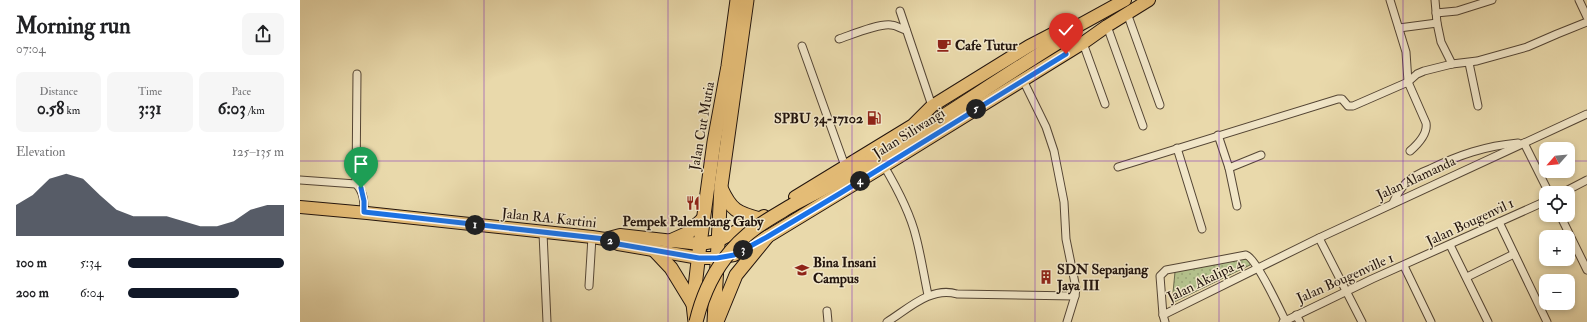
<!DOCTYPE html>
<html lang="en">
<head>
<meta charset="utf-8">
<style>
  :root { --surface:#fff; --page:#f6f6f6; --text:#202124; --muted:#757577; --accent:#111827 }
  body { margin:0; font-family:"IM FELL Double Pica",serif; background:var(--page); color:var(--text); height:100vh; display:flex; flex-direction:column; font-size:15px; white-space:nowrap }
  * { box-sizing:border-box; margin:0 }
  p { font-size:13px; color:var(--muted) }
  .icon { flex:none; width:22px; height:22px; fill:none; stroke:currentColor; stroke-width:2; stroke-linecap:round; stroke-linejoin:round }
  .map { position:relative; flex:1; overflow:hidden }
  .drawer { display:flex; flex-direction:column; background:var(--surface); width:300px }
  .drawer>* { flex:none }
  .needle { width:26px; rotate:243deg }
  .controls { position:absolute; left:1239px; top:142px; display:grid; gap:8px }
  .controls a { display:grid; place-items:center; width:36px; height:36px; border-radius:8px; background:var(--surface); box-shadow:0 2px 6px #0003; font-size:20px }
  .pin { position:absolute; display:grid; place-items:center; width:34px; height:34px; color:#fff; margin:-41px -17px; border-radius:50% 50% 50% 0; rotate:-45deg; box-shadow:0 0 4px #0007 }
  .pin .icon { rotate:45deg }
  .km { position:absolute; width:20px; height:20px; margin:-10px; border-radius:50%; background:#222; color:#fff; font-size:11px; line-height:20px; text-align:center }
  .round { display:grid; place-items:center; flex:none; width:42px; height:42px; border-radius:8px; background:var(--page) }
  .overview { display:flex; align-items:center; justify-content:space-between; height:68px; padding:0 16px }
  h1 { font-size:22px; font-weight:700; line-height:30px }
  .metrics { display:grid; grid-template-columns:repeat(3,1fr); gap:6px; height:68px; padding:4px 16px }
  .metrics div { display:grid; align-content:center; border-radius:8px; background:var(--page); text-align:center }
  .metrics b { font-size:17px; font-weight:700 }
  .metrics small { font-size:11px; font-weight:400 }
  .metrics p { font-size:11px }
  .chart { height:112px; padding:8px 16px }
  .chart p { display:flex; justify-content:space-between }
  .chart svg { width:100%; height:72px; margin-top:4px; fill:var(--accent); opacity:.7 }
  ul { padding:0 16px; list-style:none; font-size:13px }
  li { display:grid; grid-template-columns:64px 48px 1fr; align-items:center; height:30px }
  li i { height:10px; border-radius:5px; background:var(--accent) }
  main { display:flex; flex:1; min-height:0 }
  .map>svg:first-child { display:block }
  .garden { fill:url(#garden-dots); stroke:#6a6a4c }
  .lines { fill:none; stroke-linecap:round; stroke-linejoin:round }
  .street-casing { stroke:#544534; stroke-width:9 }
  .primary-casing { stroke:#22140d; stroke-width:14 }
  .highway-casing { stroke:#22140d; stroke-width:15 }
  .street { stroke:#f1e6c8; stroke-width:7 }
  .primary { stroke:#e4bc76; stroke-width:12 }
  .highway { stroke:#e4bc76; stroke-width:13 }
  .highway-bridge-casing { stroke:#22140d; stroke-width:15; stroke-linecap:butt }
  .highway-bridge { stroke:#e4bc76; stroke-width:13 }
  .route-casing { stroke:#fff; stroke-width:8 }
  .route { stroke:#1a73e8; stroke-width:5 }
  .grid { fill:none; stroke:#7b2cbf; stroke-width:1; stroke-opacity:0.55 }
  .labels { text-anchor:middle; dominant-baseline:central; stroke-width:3; stroke-linejoin:round; paint-order:stroke }
  .poi-label { font-size:14px; font-weight:bold; fill:#22140d; stroke:#f1e6c8; text-anchor:start }
  .street-label { font-size:14px; fill:#22140d; stroke:#f1e6c8 }
</style>
</head>
<body>
<main>
<section class="drawer">
<div class="overview"><div><h1>Morning run</h1><p>07:04</p></div><a class="round"><svg class="icon" aria-label="share" viewBox="0 0 24 24"><path d="M12 15V3M7 8l5-5 5 5M5 13v7h14v-7"/></svg></a></div>
<div class="metrics">
<div><p>Distance</p><b>0.58<small> km</small></b></div>
<div><p>Time</p><b>3:31</b></div>
<div><p>Pace</p><b>6:03<small> /km</small></b></div>
</div>
<div class="chart"><p><span>Elevation</span>125–135 m</p>
<svg viewBox="0 0 160 44" preserveAspectRatio="none"><path d="M0 44V25L10 19L20 9L30 6L40 9L50 19L60 28L70 32L80 32L90 32L100 35L110 38L120 38L130 35L140 28L150 25L160 25V44z"/></svg>
</div>
<ul>
<li><b>100 m</b>5:34<i style="width:100%"></i></li>
<li><b>200 m</b>6:04<i style="width:71%"></i></li>
</ul>
</section>
<div class="map">
<svg width="1287" height="322" viewBox="0 0 1287 322">
  <defs>
    <pattern id="garden-dots" width="8" height="8" patternUnits="userSpaceOnUse"><rect width="8" height="8" fill="#b3c08b"/><path d="M2 2h.1M6 6h.1" fill="none" stroke="#9aa477" stroke-width="1.8" stroke-linecap="round"/></pattern>
  </defs>
  <rect width="100%" height="100%" fill="#e9d9ab"/>
  <filter id="stains"><feTurbulence type="fractalNoise" baseFrequency=".005" numOctaves="4"/><feColorMatrix values="0 0 0 0 .2 0 0 0 0 .09 0 0 0 0 .02 0 0 0 .5 -.17"/></filter>
  <radialGradient id="worn" r=".72"><stop offset=".6" stop-color="#630" stop-opacity="0"/><stop offset="1" stop-color="#630" stop-opacity=".3"/></radialGradient>
  <!-- garden -->
  <polygon class="garden" points="946,255 951,262 950,265 872,303 875,272 879,269"/>
  <g class="lines">
    <defs>
      <g id="street">
        <path d="M1090,0l16,52 2,30 18,41c2,11 -8,21 -16,28"/>
        <polyline points="1135,0 1137,23 1141,42 1152,64"/>
        <polyline points="1279,0 1287,17"/>
        <polyline points="600,11 632,106"/>
        <polyline points="827,13 860,105"/>
        <polyline points="1136,13 1157,11 1192,0"/>
        <polyline points="807,26 843,126"/>
        <polyline points="1099,28 1137,23"/>
        <path d="M539,39c12,-4 41,-16 52,-14 5,0 10,4 15,5"/>
        <polyline points="783,43 805,104"/>
        <polyline points="502,46 545,166"/>
        <polyline points="1169,63 1178,106"/>
        <polyline points="723,80 746,127 754,151 764,202 766,239 776,288 775,296 767,322"/>
        <polyline points="918,135 929,168 961,155"/>
        <polyline points="1224,143 1249,193"/>
        <polyline points="877,148 902,229"/>
        <path d="M584,166c13,22 26,46 32,71 5,19 8,39 12,58"/>
        <polyline points="818,167 1038,99 1042,99 1048,106 1053,106 1108,82 1117,74 1124,71 1152,64 1177,61 1227,47 1257,34 1287,22"/>
        <polyline points="929,168 937,206"/>
        <path d="M0,180l56,4c8,8 8,18 8,28"/>
        <polyline points="56,184 57,74"/>
        <polyline points="1262,193 1287,180"/>
        <path d="M1093,203c3,-7 7,-14 13,-20 6,-6 16,-11 24,-14 29,-14 55,-23 88,-26"/>
        <polyline points="1260,215 1287,270"/>
        <polyline points="1199,222 1247,322"/>
        <polyline points="243,233 247,322"/>
        <polyline points="1019,238 1062,322"/>
        <polyline points="1150,245 1188,322"/>
        <polyline points="1104,266 1131,322"/>
        <polyline points="1167,277 1214,254"/>
        <polyline points="289,286 292,237"/>
        <polyline points="527,311 528,322"/>
        <polyline points="863,315 1019,238 1287,114"/>
        <polyline points="996,315 1000,322"/>
        <path d="M587,322c21,-13 44,-36 70,-28l118,2"/>
        <path d="M865,322l-2,-7 -3,-39 6,-6 80,-15c10,3 34,55 40,67"/>
        <polyline points="983,322 1072,279 1246,201"/>
      </g>
      <g id="primary">
        <polyline points="495,197 613,125 632,106 729,46 756,32 765,33 825,0"/>
        <polyline points="0,207 67,213 292,237 305,239 318,244 399,258 417,258 434,255 467,237 584,166 783,43 807,26 849,0"/>
        <polyline points="305,239 320,235 400,244 418,241 464,216"/>
      </g>
      <g id="highway">
        <path d="M421,188c10,22 16,25 39,31"/>
        <path d="M494,204c93,-47 179,-109 268,-164l3,-7"/>
        <polyline points="370,241 388,233 403,219"/>
        <polyline points="355,251 371,268 393,304"/>
        <polyline points="418,319 436,275 467,237"/>
        <polyline points="395,322 393,304 400,244 414,142 428,66 437,0"/>
        <polyline points="414,322 421,186 447,0"/>
      </g>
    </defs>
    <!-- street casing -->
    <use href="#street" class="street-casing"/>
    <!-- primary casing -->
    <use href="#primary" class="primary-casing"/>
    <!-- highway casing -->
    <use href="#highway" class="highway-casing"/>
    <!-- street -->
    <use href="#street" class="street"/>
    <!-- primary -->
    <use href="#primary" class="primary"/>
    <!-- highway -->
    <use href="#highway" class="highway"/>
    <defs>
      <path id="highway-bridge" d="M396,322c9,-38 29,-72 61,-95 11,-8 24,-15 37,-23"/>
    </defs>
    <!-- highway-bridge casing -->
    <use href="#highway-bridge" class="highway-bridge-casing"/>
    <!-- highway-bridge -->
    <use href="#highway-bridge" class="highway-bridge"/>
  </g>
  <g class="lines">
    <defs>
      <polyline id="route" points="61,188 64,201 64,212 305,239 318,244 399,258 417,258 434,255 467,237 539,194 766,54"/>
    </defs>
    <!-- route casing -->
    <use href="#route" class="route-casing"/>
    <!-- route -->
    <use href="#route" class="route"/>
  </g>
  <!-- grid -->
  <path class="grid" d="M184,0v322M368,0v322M552,0v322M735,0v322M919,0v322M1103,0v322M0,161h1246M1268,161h19"/>
  <!-- icons -->
  <defs>
    <symbol id="cafe-bare" viewBox="-9 -9 18 18"><path d="M-5.5-4.5H6V0H3Q3 3.5 0 3.5H-2.5Q-5.5 3.5-5.5 0ZM3-3.2v2h1.7v-2ZM-6 4.5H4V6H-6Z" fill="#8f2418" stroke="#f1e6c8" stroke-width="2.5" paint-order="stroke"/></symbol>
    <symbol id="fuel-bare" viewBox="-9 -9 18 18"><path d="M-5.5-6h7V0h2V4h1.3V-2.5L3-4.5l.8-.8L6-3V5H2.5V1h-1V6h-7ZM-4.2-4.7v3.2H.2V-4.7Z" fill="#8f2418" stroke="#f1e6c8" stroke-width="2.5" paint-order="stroke"/></symbol>
    <symbol id="restaurant-bare" viewBox="-9 -9 18 18"><path d="M-5-6h1v4h1v-4h1v4h1v-4h1v5L-1.5 .5V6h-2V.5L-5-1ZM5-6V6H3V1.5H1.5Q1.5-4 5-6Z" fill="#8f2418" stroke="#f1e6c8" stroke-width="2.5" paint-order="stroke"/></symbol>
    <symbol id="university-bare" viewBox="-9 -9 18 18"><path d="M0-5L7-2L0 1L-7-2ZM-4 1L0 2.5L4 1V4Q0 6-4 4Z" fill="#8f2418" stroke="#f1e6c8" stroke-width="2.5" paint-order="stroke"/></symbol>
    <symbol id="building-bare" viewBox="-9 -9 18 18"><path d="M-4-6H4V6H1V3H-1V6H-4ZM-2.5-4.3h1.7v1.8h-1.7ZM.8-4.3h1.7v1.8H.8ZM-2.5-1h1.7V.8h-1.7ZM.8-1h1.7V.8H.8Z" fill="#8f2418" stroke="#f1e6c8" stroke-width="2.5" paint-order="stroke"/></symbol>
  </defs>
  <g fill-rule="evenodd">
    <use href="#cafe-bare" x="634" y="35" width="20" height="20"/>
    <use href="#fuel-bare" x="564" y="108" width="20" height="20"/>
    <use href="#restaurant-bare" x="383" y="193" width="20" height="20"/>
    <use href="#university-bare" x="492" y="260" width="20" height="20"/>
    <use href="#building-bare" x="736" y="267" width="20" height="20"/>
  </g>
  <g class="labels">
    <!-- poi labels -->
    <g class="poi-label">
      <text x="655" y="45">Cafe Tutur</text>
      <text x="563" y="118" text-anchor="end">SPBU 34-17102</text>
      <text x="393" y="221" text-anchor="middle">Pempek Palembang Gaby</text>
      <text x="513" y="262">Bina Insani<tspan x="513" dy="16">Campus</tspan></text>
      <text x="757" y="269">SDN Sepanjang<tspan x="757" dy="16">Jaya III</tspan></text>
    </g>
    <!-- street labels -->
    <g class="street-label">
      <text transform="translate(402 126) rotate(-80)">Jalan Cut Mutia</text>
      <text transform="translate(609 133) rotate(-32)">Jalan Siliwangi</text>
      <text transform="translate(1116 178) rotate(-25)">Jalan Alamanda</text>
      <text transform="translate(249 218) rotate(6)">Jalan RA. Kartini</text>
      <text transform="translate(1170 222) rotate(-25)">Jalan Bougenvil 1</text>
      <text transform="translate(1045 278) rotate(-24)">Jalan Bougenville 1</text>
      <text transform="translate(905 280) rotate(-26)">Jalan Akalipa 4</text>
    </g>
  </g>
  <rect width="100%" height="100%" filter="url(#stains)"/>
  <rect width="100%" height="100%" fill="url(#worn)"/>
</svg>
<div class="controls">
<a><svg class="needle" viewBox="-14 -14 28 28"><path d="M0-13l5 13h-10z" fill="#e53935"/><path d="M0 13l5-13h-10z" fill="#757577"/></svg></a>
<a><svg class="icon" aria-label="locate" viewBox="0 0 24 24"><circle cx="12" cy="12" r="6"/><path d="M12 2v4M12 18v4M2 12h4M18 12h4"/></svg></a>
<a>+</a>
<a>−</a>
</div>
<div class="pin" style="left:61px;top:188px;background:#1e9e55"><svg class="icon" aria-label="arrive" viewBox="0 0 24 24"><path d="M6 21V4h12l-3 4 3 4H6"/></svg></div>
<div class="pin" style="left:766px;top:54px;background:#d93025"><svg class="icon" aria-label="check" viewBox="0 0 24 24"><path d="M5 12l5 5 9-10"/></svg></div>
<b class="km" style="left:175px;top:225px">1</b>
<b class="km" style="left:310px;top:241px">2</b>
<b class="km" style="left:443px;top:250px">3</b>
<b class="km" style="left:560px;top:181px">4</b>
<b class="km" style="left:676px;top:109px">5</b>
</div>
</main>
</body>
</html>
